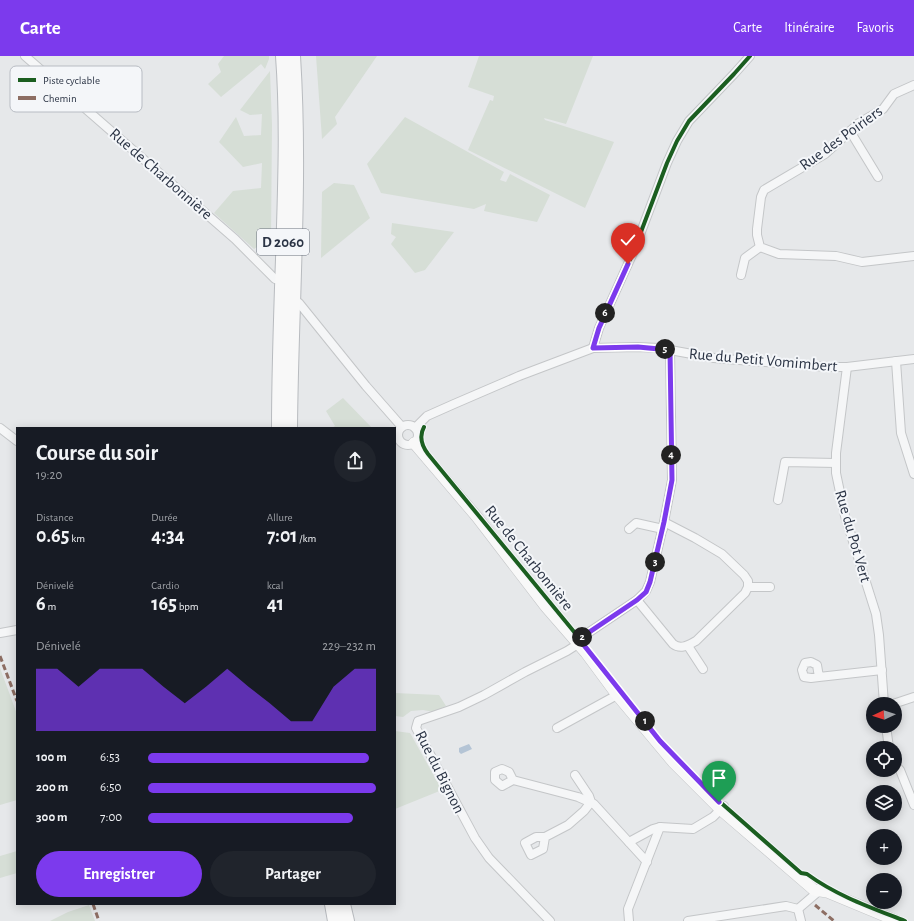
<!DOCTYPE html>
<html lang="fr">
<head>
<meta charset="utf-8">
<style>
  :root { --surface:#171b24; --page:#20242c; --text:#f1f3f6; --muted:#9ea1a6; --accent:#7c3aed }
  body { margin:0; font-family:"Alegreya Sans",sans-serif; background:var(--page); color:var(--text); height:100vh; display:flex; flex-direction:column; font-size:15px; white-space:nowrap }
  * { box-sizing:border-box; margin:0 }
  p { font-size:13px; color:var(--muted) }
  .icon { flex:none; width:22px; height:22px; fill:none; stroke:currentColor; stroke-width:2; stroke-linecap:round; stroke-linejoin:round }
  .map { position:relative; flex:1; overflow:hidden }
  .side { position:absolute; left:16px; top:371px; width:380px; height:478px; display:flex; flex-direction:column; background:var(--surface); border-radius:0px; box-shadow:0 2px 10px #0003 }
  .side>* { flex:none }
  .needle { width:26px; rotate:266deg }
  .buttons { position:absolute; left:866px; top:641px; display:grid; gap:8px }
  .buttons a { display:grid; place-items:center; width:36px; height:36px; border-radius:50%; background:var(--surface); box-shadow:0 2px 10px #0003; font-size:20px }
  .pin { position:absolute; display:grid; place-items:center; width:34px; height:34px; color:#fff; margin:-41px -17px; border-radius:50% 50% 50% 0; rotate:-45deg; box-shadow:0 0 4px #0007 }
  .pin .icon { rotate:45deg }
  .km { position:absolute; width:20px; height:20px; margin:-10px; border-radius:50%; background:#222; color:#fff; font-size:11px; line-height:20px; text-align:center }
  .round { display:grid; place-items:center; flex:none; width:42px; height:42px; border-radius:21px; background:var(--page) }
  .headline { display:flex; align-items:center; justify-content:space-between; height:68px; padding:0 20px }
  h1 { font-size:22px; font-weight:700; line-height:30px }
  .figures { display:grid; grid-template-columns:repeat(3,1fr); gap:6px; height:68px; padding:4px 20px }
  .figures div { display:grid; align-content:center }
  .figures b { font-size:20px; font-weight:700 }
  .figures small { font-size:11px; font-weight:400 }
  .figures p { font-size:11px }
  .chart { height:112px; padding:8px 20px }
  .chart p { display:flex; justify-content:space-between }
  .chart svg { width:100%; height:72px; margin-top:4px; fill:var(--accent); opacity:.7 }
  .cta { display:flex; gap:8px; margin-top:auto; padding:8px 20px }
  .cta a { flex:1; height:46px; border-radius:24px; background:var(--accent); color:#fff; font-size:16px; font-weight:700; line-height:46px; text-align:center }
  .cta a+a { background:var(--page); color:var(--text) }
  ul { padding:0 20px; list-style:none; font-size:13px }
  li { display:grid; grid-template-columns:64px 48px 1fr; align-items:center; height:30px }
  li i { height:10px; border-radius:5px; background:var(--accent) }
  header { display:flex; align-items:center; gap:24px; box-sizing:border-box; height:56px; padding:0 20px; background:var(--accent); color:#fff }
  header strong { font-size:19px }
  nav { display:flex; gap:22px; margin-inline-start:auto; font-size:14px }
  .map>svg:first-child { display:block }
  .green { fill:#d6ded6 }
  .water { fill:#b4c4d5 }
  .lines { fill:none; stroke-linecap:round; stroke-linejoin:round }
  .street-casing { stroke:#c4c6c8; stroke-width:10 }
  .secondary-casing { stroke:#c4c6c8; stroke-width:12 }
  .highway-casing { stroke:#b8bbbf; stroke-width:16 }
  .street { stroke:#f5f6f7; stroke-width:8 }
  .secondary { stroke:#f8f8f8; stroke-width:11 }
  .highway { stroke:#f8f8f8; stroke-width:14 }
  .quiet { stroke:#8d6e63; stroke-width:3; stroke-dasharray:6 3; stroke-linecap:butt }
  .cycleway-casing { stroke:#f4f6f9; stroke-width:6 }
  .cycleway { stroke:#1b5e20; stroke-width:4 }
  .route-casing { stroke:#fff; stroke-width:8 }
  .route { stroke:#7c3aed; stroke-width:5 }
  .labels { text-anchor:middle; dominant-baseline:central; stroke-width:4; stroke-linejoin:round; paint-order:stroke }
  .shield { fill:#f4f6f9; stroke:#676e7b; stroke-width:1 }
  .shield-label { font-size:15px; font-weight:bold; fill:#2b3445 }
  .street-label { font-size:16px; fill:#2b3445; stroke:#f4f6f9 }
  .key { fill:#f4f6f9; stroke:#b8bcc3; stroke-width:1 }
  .key-label { font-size:11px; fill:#2b3445 }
</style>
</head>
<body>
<header>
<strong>Carte</strong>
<nav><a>Carte</a><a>Itinéraire</a><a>Favoris</a></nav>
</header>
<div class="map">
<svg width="914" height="865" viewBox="0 0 914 865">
  <rect width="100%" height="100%" fill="#e6e8ea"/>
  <!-- green -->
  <g class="green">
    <polygon points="224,0 269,0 269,3 265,13 261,8 221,41 208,28 221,16 218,8"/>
    <polygon points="316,0 377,0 335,61 337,68 322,83"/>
    <polygon points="479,0 593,0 566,68 544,62 545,64 614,86 585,152 468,94 490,44 493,45 494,40 468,31"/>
    <polygon points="270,15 272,69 271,182 254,193 214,157 233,135 261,132 262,107 243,111 219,86 236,61 244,80 261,79 262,58 250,59 240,54"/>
    <polygon points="405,61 504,116 500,124 506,126 510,118 550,139 537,166 484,155 486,148 474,153 381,137 367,108"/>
    <polygon points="334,127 354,129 370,162 321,202 322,136"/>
    <polygon points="392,167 454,176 425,214 415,217 391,188 396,181 391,178"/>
    <polygon points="343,342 372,372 332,372 335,370 326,355"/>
    <polygon points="0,612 17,658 17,744 0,749"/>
    <polygon points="395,637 439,639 446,650 434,656 423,654 411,655 403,661 395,660"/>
    <polygon points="395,675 410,677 442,734 395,753"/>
    <polygon points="17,795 17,817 0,822 0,800"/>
    <polygon points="89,849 95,865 50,865 68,856"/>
  </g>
  <!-- water -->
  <polygon class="water" points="469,688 472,693 461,698 459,696 459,692"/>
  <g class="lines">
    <defs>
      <g id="street">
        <polyline points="25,0 235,183 275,223"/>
        <polyline points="914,29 894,38 883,53 859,67 825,98 764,134 761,141 757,173 757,179 760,191 779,198 836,200 862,206 914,200"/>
        <polyline points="850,75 878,121"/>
        <polyline points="741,219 745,202 760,191"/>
        <polyline points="299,247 366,330 402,371"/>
        <polyline points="593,292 599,272 633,197 667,107 677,85 689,65 734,18 750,0"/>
        <polyline points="896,305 901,377 914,418"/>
        <polyline points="847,311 836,397 836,417 845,460 876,558 879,579 884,648"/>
        <circle cx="408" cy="379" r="10"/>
        <polyline points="0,372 17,385"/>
        <polyline points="415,372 427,360 454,348 519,320 593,292 638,291 659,292 714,302 828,311 847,311 914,303"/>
        <polyline points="778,444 785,406 836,407"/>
        <polyline points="629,473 636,467 663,473"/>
        <polyline points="748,531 770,531"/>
        <path d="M637,544l36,44c8,6 15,1 23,-3l49,-48 3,-6v-6l-4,-6 -22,-21 -27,-16 -31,-16"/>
        <polyline points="0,577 17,574"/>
        <polyline points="576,585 637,544 646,535 650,526 664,466 672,424 670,294"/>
        <polyline points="688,590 703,613"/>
        <polyline points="819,621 811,622 804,621 802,614 805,607 811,606 817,609 819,621 882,614"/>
        <polyline points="893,648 914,641"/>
        <polyline points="886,670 889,692"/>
        <polyline points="557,672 617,639"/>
        <polyline points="895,709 900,714 914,749"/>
        <polyline points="513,724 502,730 495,724 495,716 502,713 509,716 513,724 578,741 594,748 647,806"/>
        <polyline points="545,781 543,793 531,799 525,787 536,781 545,781 568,769 584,755 591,746 589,740 575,719"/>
        <polyline points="629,786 653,773 660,771"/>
        <polyline points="798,853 819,835"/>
        <polyline points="798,853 801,865"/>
        <polyline points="550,865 489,802 475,782 416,672 418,665 459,651 484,639 525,616 567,595 578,588"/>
        <polyline points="629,865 628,853 660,771 693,773 713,761 724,750"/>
        <polyline points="688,865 786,850 798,853"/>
      </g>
      <polyline id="secondary" points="414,387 477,461 546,551 586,597 617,639 673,706 721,754 814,834 827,836 897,865"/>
      <g id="highway">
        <path d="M279,372c0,-57 2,-113 4,-169 2,-68 5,-136 0,-203"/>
        <path d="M290,372c1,-124 11,-248 3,-372"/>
        <polyline points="332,848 335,865"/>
        <polyline points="343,848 347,865"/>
      </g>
    </defs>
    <!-- street casing -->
    <use href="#street" class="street-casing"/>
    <!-- secondary casing -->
    <use href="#secondary" class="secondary-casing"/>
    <!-- highway casing -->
    <use href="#highway" class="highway-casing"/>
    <!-- street -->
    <use href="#street" class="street"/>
    <!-- secondary -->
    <use href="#secondary" class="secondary"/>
    <!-- highway -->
    <use href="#highway" class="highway"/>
    <!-- quiet -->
    <g class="quiet">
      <polyline points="0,600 17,645"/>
      <polyline points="93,848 99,865"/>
      <polyline points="815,849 834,865"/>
    </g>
    <defs>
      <g id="cycleway">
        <polyline points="593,292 599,272 633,197 667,107 677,85 689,65 734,18 750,0"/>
        <path d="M424,371c-5,9 -2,19 4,27l161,196 71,91 59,60 82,72 6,1c30,22 65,34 98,47"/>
      </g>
    </defs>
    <!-- cycleway casing -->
    <use href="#cycleway" class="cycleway-casing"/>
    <!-- cycleway -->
    <use href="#cycleway" class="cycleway"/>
  </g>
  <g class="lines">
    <defs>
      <polyline id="route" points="628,208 599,272 593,292 638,291 670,294 672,424 664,466 650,526 646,536 637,544 579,583 660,685 719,746"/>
    </defs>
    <!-- route casing -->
    <use href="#route" class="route-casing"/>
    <!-- route -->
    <use href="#route" class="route"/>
  </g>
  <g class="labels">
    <!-- shield labels -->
    <rect class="shield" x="257" y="173" width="52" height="26" rx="3"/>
    <g class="shield-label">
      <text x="283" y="186">D 2060</text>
    </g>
    <!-- street labels -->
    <g class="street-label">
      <text transform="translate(841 82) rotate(-36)">Rue des Poiriers</text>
      <text transform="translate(161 118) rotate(41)">Rue de Charbonnière</text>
      <text transform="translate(763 304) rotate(5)">Rue du Petit Vomimbert</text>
      <text transform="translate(853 480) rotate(74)">Rue du Pot Vert</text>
      <text transform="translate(529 502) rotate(51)">Rue de Charbonnière</text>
      <text transform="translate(440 716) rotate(63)">Rue du Bignon</text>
    </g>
  </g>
  <!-- legend -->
  <rect x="10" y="10" width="132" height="46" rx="6" class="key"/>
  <rect x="18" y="22" width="18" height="4" fill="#1b5e20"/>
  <rect x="18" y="40" width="18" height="4" fill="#8d6e63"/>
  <g class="key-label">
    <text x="43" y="28">Piste cyclable</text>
    <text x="43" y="46">Chemin</text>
  </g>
</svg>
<div class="buttons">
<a><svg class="needle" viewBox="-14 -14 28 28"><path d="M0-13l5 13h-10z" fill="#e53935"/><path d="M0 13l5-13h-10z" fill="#9ea1a6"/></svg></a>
<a><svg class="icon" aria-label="locate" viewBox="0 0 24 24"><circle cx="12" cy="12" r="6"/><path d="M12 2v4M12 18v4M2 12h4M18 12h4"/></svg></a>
<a><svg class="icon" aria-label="layers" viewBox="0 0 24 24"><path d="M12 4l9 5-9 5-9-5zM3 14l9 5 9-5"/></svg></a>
<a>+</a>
<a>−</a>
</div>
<div class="pin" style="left:719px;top:746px;background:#1e9e55"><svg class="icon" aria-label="arrive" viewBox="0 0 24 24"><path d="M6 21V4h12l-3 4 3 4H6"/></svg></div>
<div class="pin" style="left:628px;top:208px;background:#d93025"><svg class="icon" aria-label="check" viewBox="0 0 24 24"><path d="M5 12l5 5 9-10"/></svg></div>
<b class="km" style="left:645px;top:665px">1</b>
<b class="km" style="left:582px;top:581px">2</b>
<b class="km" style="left:655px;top:506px">3</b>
<b class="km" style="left:671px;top:399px">4</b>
<b class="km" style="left:665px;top:293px">5</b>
<b class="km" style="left:605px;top:257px">6</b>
<section class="side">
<div class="headline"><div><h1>Course du soir</h1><p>19:20</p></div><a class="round"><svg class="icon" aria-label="share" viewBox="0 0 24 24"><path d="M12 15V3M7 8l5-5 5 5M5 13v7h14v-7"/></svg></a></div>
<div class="figures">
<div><p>Distance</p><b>0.65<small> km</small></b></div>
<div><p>Durée</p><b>4:34</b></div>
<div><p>Allure</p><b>7:01<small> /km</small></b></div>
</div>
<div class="figures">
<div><p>Dénivelé</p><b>6<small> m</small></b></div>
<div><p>Cardio</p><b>165<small> bpm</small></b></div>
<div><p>kcal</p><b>41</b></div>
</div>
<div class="chart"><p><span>Dénivelé</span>229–232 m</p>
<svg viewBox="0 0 160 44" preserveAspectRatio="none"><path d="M0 44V6L10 6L20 17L30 6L40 6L50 6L60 17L70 27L80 17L90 6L100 17L110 27L120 38L130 38L140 17L150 6L160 6V44z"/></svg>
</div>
<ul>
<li><b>100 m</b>6:53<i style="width:97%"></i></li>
<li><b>200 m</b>6:50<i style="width:100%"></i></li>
<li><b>300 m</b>7:00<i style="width:90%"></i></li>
</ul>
<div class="cta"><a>Enregistrer</a><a>Partager</a></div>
</section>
</div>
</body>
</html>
